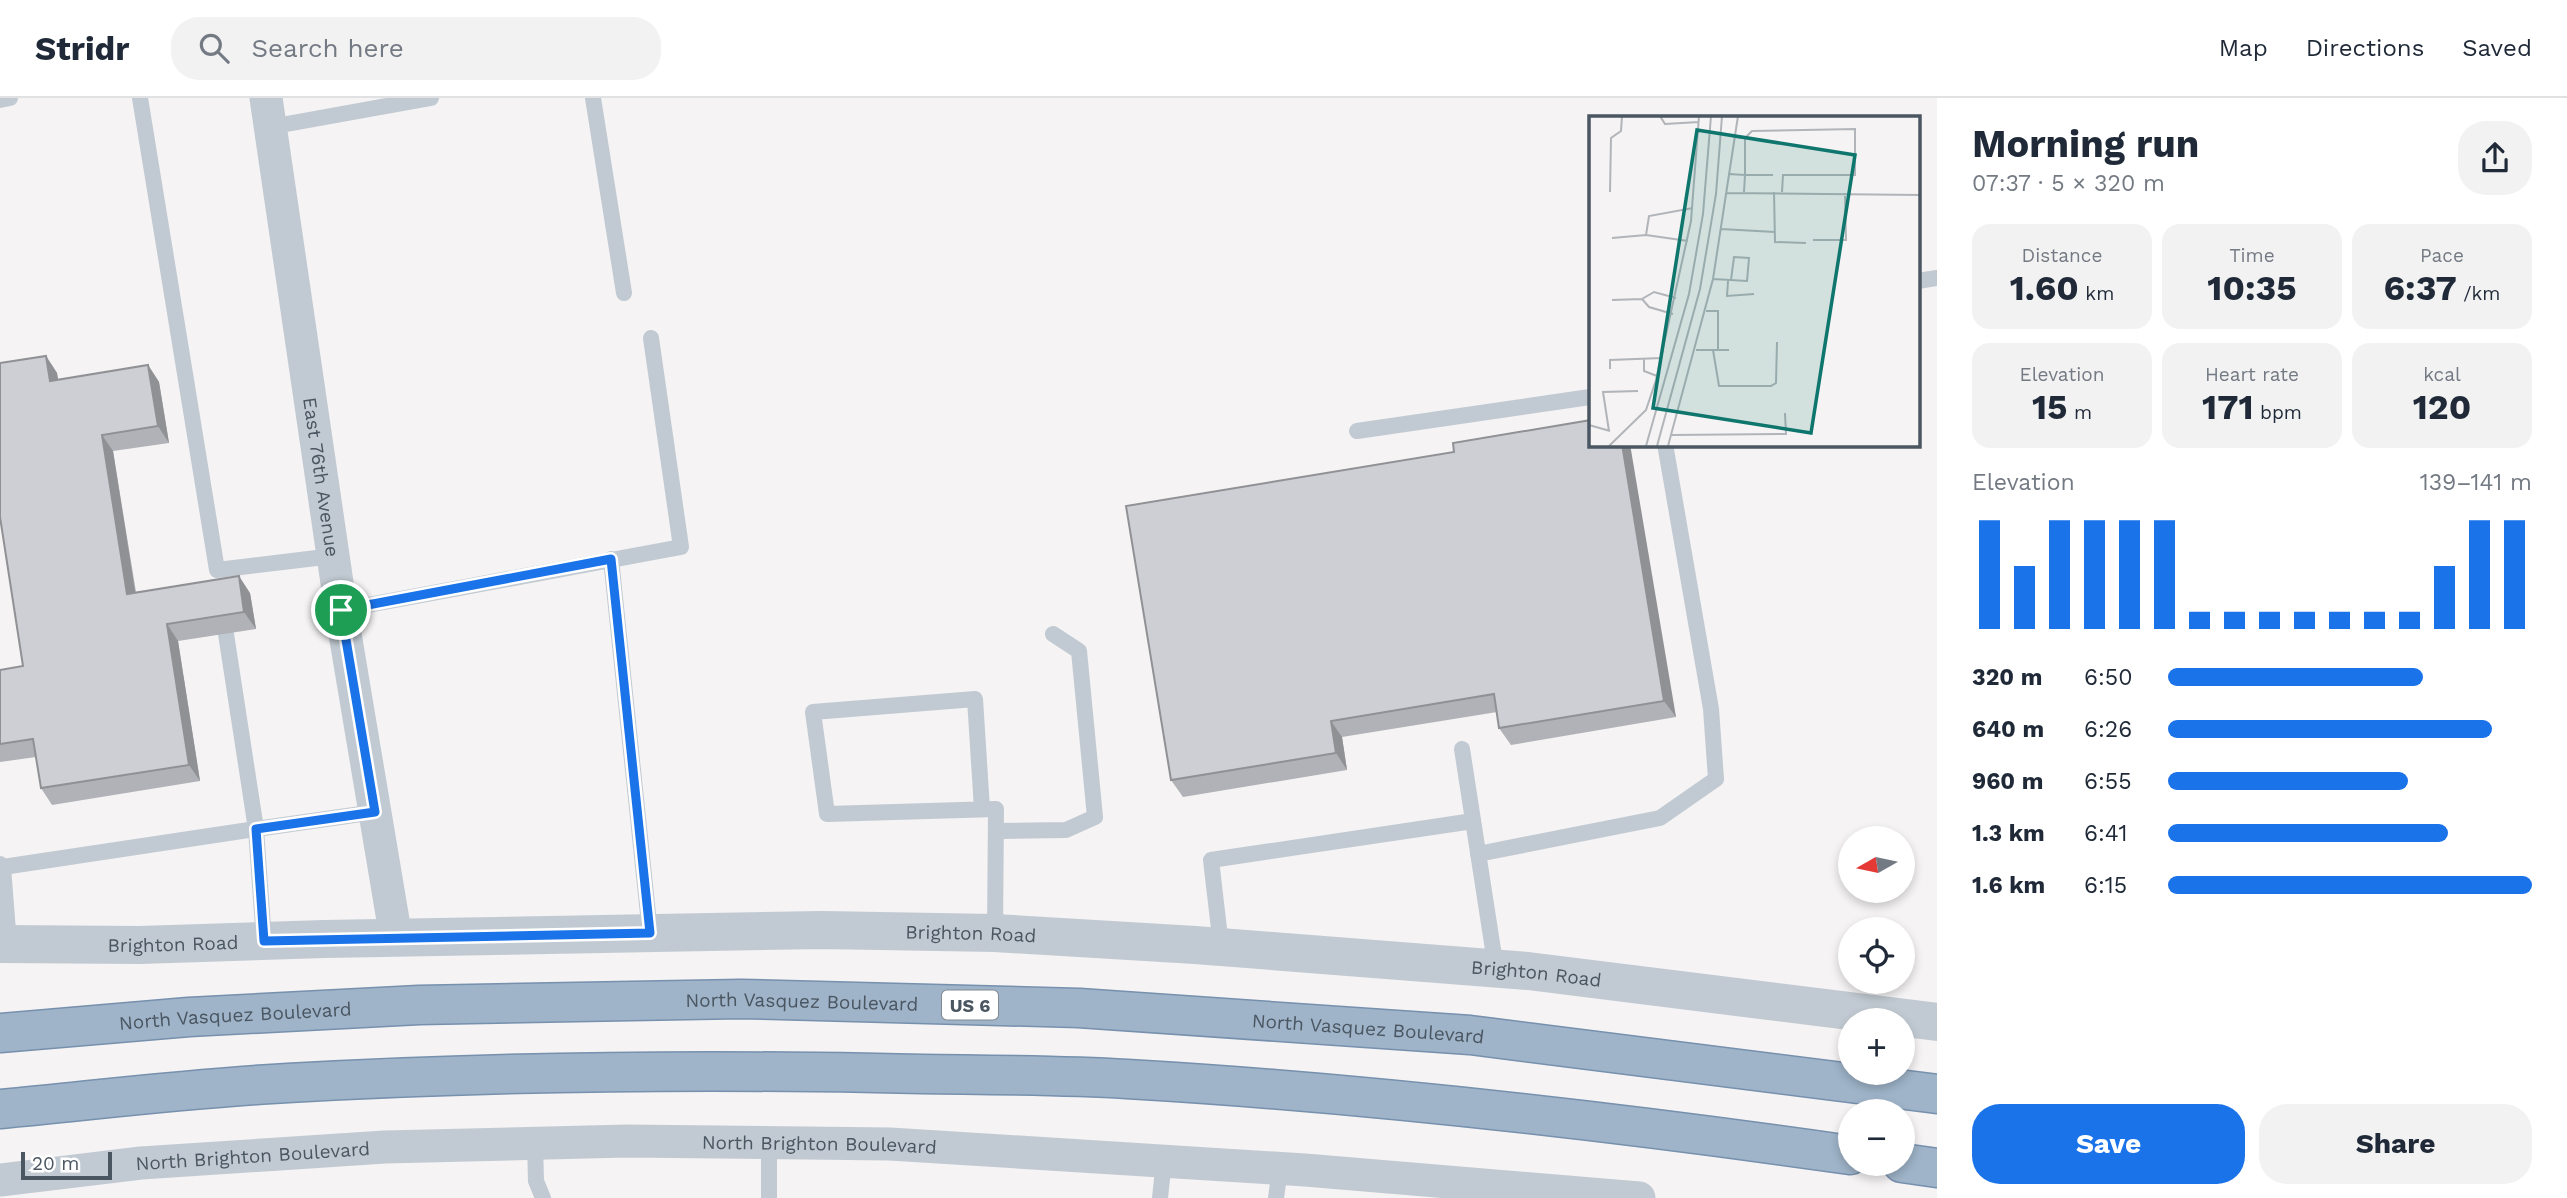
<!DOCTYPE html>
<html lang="en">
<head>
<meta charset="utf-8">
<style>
  :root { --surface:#fff; --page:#f2f2f3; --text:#1f2937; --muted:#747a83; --line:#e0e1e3; --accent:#1a73e8 }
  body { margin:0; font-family:"Work Sans",sans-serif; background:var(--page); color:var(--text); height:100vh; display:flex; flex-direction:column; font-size:26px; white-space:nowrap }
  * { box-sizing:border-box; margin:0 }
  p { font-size:23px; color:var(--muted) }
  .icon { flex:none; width:38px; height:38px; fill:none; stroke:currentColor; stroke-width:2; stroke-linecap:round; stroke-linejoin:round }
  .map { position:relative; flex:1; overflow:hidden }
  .sheet { display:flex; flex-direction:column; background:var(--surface); width:630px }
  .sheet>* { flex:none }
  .needle { width:46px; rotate:261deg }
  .buttons { position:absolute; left:1838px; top:728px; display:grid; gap:14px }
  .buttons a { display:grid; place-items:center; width:77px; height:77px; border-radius:50%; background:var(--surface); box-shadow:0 4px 10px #0003; font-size:35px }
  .scale { position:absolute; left:21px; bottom:18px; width:91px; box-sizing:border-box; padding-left:7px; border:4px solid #4a5661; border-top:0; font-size:19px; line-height:24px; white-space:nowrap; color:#4a5661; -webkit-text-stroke:5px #fff; paint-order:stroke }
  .pin { position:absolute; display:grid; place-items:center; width:60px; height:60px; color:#fff; margin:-30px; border:4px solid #fff; border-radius:50%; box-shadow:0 2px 7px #0007 }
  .round { display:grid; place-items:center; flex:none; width:74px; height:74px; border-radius:28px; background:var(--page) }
  .headline { display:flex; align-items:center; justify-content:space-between; height:119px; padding:0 35px }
  h1 { font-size:38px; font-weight:700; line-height:52px }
  .metrics { display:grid; grid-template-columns:repeat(3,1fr); gap:10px; height:119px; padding:7px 35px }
  .metrics div { display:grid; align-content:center; border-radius:18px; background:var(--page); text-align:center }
  .metrics b { font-size:35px; font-weight:700 }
  .metrics small { font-size:19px; font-weight:400 }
  .metrics p { font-size:19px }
  .chart { height:196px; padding:14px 35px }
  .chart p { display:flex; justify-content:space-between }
  .chart svg { width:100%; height:126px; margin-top:7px; stroke:var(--accent); stroke-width:6 }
  .primary-button { display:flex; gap:14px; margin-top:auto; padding:14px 35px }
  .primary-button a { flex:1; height:80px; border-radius:28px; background:var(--accent); color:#fff; font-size:28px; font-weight:700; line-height:80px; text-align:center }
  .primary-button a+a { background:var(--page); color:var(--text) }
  ul { padding:0 35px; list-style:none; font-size:23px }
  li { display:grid; grid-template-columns:112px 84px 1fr; align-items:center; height:52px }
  li i { height:18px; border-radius:9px; background:var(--accent) }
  header { display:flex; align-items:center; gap:42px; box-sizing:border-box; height:98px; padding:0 35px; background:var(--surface); border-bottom:2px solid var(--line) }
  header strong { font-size:33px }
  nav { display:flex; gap:38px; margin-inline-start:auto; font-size:24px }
  .search { width:490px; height:63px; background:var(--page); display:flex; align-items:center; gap:18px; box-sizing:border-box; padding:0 24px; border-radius:28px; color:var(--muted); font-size:26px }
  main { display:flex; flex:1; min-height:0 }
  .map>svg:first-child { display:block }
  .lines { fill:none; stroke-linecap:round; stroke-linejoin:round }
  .trunk-casing { stroke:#7690ad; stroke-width:41 }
  .service { stroke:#c1cad2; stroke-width:16 }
  .minor { stroke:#c1cad2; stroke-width:33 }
  .tertiary { stroke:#c1cad2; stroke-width:38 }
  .trunk { stroke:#9fb4c9; stroke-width:38 }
  .wall { fill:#b0b2b7 }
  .shaded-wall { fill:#909195 }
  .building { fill:#cdcfd5; stroke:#909195; stroke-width:2 }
  .route-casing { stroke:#fff; stroke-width:14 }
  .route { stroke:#1a73e8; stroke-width:9 }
  .labels { text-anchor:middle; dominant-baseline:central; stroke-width:5; stroke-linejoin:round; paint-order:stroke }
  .shield { fill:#fff; stroke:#808990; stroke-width:2 }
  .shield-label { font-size:18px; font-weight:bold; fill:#4a5661 }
  .street-label { font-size:19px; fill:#4a5661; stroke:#fff }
  .inset-road { fill:none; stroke:#b1b4b9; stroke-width:2 }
  .view { fill:#0f766e; fill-opacity:0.15; stroke:#0f766e; stroke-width:3.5 }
  .inset-edge { fill:none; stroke:#4a5661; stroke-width:3.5 }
</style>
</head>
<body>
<header>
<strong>Stridr</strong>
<div class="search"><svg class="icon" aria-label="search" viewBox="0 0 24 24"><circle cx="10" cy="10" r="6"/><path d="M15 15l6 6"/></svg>Search here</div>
<nav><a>Map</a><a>Directions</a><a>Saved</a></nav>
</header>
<main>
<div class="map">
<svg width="1937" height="1100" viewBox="0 0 1937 1100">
  <rect width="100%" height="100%" fill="#f5f3f3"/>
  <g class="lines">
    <defs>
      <g id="trunk">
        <path id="s4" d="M0,935l189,-16 230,-12 322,-6 338,9 391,27 467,59"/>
        <path d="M0,1011c96,-9 192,-21 288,-26 211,-12 422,-14 634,-9 68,1 137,1 205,5 242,14 483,42 723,76"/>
        <polyline points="1902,1065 1937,1070"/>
      </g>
    </defs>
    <!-- trunk casing -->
    <use href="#trunk" class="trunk-casing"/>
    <!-- service -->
    <g class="service">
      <polyline points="140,0 217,472 333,458"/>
      <polyline points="593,0 624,195"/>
      <polyline points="0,2 10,0"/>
      <polyline points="270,29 431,0"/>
      <polyline points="1918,183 1937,180"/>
      <polyline points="1357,333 1590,299"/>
      <polyline points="611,461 650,835"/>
      <polyline points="341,512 681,449 651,240"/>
      <polyline points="226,536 256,731 375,714"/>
      <polyline points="1462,651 1496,871"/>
      <polyline points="982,711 975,601 813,614 827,716 996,711 995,835"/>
      <polyline points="996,733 1066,732 1095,719 1079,553 1053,536"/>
      <polyline points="1478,756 1660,720 1716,681 1711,611 1665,346"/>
      <polyline points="0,766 3,769 9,846"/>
      <polyline points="3,769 256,731 264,843"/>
      <polyline points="1221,848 1211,762 1473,723"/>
      <polyline points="535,1045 536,1083 543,1100"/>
      <polyline points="769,1045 769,1100"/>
      <polyline points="1160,1100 1164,1062"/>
      <polyline points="1276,1100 1280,1070"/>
    </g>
    <!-- minor -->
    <g class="minor">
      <path id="s1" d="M266,0l75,512 55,328"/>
      <path id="s2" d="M0,1082l141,-17 244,-16 242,-6 263,3 415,26 334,28"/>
    </g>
    <!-- tertiary -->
    <path class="tertiary" id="s3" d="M0,846l140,1 184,-6 498,-9 173,3 200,12 333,26 409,51"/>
    <!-- trunk -->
    <use href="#trunk" class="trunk"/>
  </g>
  <!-- wall -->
  <g class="wall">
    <polygon points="46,258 57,275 58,282 148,267 159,284 169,345 113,353 136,494 250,495 256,531 178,543 200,683 52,707 41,690 36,659 0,664 0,572 23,568"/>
    <polygon points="1591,322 1676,619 1511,647 1499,630 1497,614 1342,639 1347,672 1183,699 1171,682 1454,354"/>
  </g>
  <!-- shaded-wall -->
  <g class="shaded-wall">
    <polygon points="46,258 57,275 61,299 50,283"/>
    <polygon points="148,267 159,284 169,345 158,328"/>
    <polygon points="102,337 113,353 138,512 127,496"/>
    <polygon points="1622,346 1630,346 1676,619 1664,603"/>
    <polygon points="239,478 250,495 256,531 244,514"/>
    <polygon points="167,526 178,543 200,683 189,667"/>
    <polygon points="1331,623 1342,639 1347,672 1336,655"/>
  </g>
  <!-- building -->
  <g class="building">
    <polygon points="46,258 50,283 148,267 158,328 102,337 127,496 239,478 244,514 167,526 189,667 41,690 33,641 0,646 0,572 23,568 0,419 0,265"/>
    <polygon points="1591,322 1591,346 1622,346 1664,603 1499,630 1494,596 1331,623 1336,655 1171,682 1126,408 1454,354 1453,345"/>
  </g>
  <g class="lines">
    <defs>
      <polygon id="route" points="611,461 650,835 264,843 256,731 375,714 341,512"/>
    </defs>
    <!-- route casing -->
    <use href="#route" class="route-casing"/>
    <!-- route -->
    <use href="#route" class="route"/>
  </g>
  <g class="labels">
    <!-- shield labels -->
    <rect class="shield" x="942" y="892.5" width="56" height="29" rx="5"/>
    <g class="shield-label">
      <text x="970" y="907">US 6</text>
    </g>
    <!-- street labels -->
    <g class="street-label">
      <text stroke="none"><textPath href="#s1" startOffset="383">East 76th Avenue</textPath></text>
      <text stroke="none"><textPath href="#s3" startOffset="971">Brighton Road</textPath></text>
      <text stroke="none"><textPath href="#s3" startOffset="173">Brighton Road</textPath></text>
      <text stroke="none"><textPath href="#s3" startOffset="1538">Brighton Road</textPath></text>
      <text stroke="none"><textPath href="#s4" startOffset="803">North Vasquez Boulevard</textPath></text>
      <text stroke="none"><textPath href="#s4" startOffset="236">North Vasquez Boulevard</textPath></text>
      <text stroke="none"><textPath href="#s4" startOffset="1370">North Vasquez Boulevard</textPath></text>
      <text stroke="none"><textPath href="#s2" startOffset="821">North Brighton Boulevard</textPath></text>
      <text stroke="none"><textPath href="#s2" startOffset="254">North Brighton Boulevard</textPath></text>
    </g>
  </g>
  <!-- overview -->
  <g transform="translate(1589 18)">
    <rect width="331" height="331" fill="#f5f3f3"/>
    <path class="inset-road" d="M71,0l5,8 34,-2M145,21l11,1 7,-7 103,-2v46h-72l-1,17M139,58l17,1v-37M21,76l1,-54 10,-7 1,-15M155,76l1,-17h28M185,76l1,50 31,1M137,77l194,2M132,113l54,3M57,119l3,-19 44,-8M23,122l34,-3 42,6M224,124h33l-1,-47M124,163l34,2 2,-23 -15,-1 -3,23M139,165l-1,15 27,-2M23,184l30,-1M117,195h12v39M84,198l-24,-7 -7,-8 12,-7 22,6M107,234h33M124,234l6,36h52l5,-3 1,-41M55,243v12l13,5M21,253v-9l52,-2M0,309l21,6M20,315l-6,-39 35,-1M83,319l114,-1 -1,-21M20,330l37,-36 10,-30 35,-159 8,-105M57,330l43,-152 14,-80 8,-98M68,330l43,-157 16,-95 6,-78M79,330l45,-167 25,-163"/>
    <path class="view" d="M108,14l158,25 -44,278 -158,-25z"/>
    <rect width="331" height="331" class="inset-edge"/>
  </g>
</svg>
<div class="buttons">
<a><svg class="needle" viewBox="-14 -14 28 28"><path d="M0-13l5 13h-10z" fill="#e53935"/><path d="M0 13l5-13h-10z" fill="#747a83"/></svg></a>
<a><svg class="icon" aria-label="locate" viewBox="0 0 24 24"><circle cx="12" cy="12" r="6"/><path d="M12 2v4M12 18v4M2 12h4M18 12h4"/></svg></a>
<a>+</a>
<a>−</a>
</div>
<div class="scale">20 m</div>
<div class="pin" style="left:341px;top:512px;background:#1e9e55"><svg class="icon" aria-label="arrive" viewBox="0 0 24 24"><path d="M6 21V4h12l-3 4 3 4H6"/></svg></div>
</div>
<section class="sheet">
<div class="headline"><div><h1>Morning run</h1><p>07:37 · 5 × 320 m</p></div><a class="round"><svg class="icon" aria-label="share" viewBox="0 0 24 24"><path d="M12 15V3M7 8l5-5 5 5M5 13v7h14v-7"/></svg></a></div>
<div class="metrics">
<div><p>Distance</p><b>1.60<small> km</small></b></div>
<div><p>Time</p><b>10:35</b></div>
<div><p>Pace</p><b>6:37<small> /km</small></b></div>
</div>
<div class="metrics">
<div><p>Elevation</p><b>15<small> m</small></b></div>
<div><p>Heart rate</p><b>171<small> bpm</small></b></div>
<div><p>kcal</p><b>120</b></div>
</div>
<div class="chart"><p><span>Elevation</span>139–141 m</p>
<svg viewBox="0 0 160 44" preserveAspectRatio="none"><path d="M5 44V6M15 44V22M25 44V6M35 44V6M45 44V6M55 44V6M65 44V38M75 44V38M85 44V38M95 44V38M105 44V38M115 44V38M125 44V38M135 44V22M145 44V6M155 44V6"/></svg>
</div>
<ul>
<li><b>320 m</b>6:50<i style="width:70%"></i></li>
<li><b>640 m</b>6:26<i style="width:89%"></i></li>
<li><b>960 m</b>6:55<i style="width:66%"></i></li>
<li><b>1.3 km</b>6:41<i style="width:77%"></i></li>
<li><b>1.6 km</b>6:15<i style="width:100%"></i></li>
</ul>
<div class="primary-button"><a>Save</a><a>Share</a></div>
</section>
</main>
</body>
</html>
